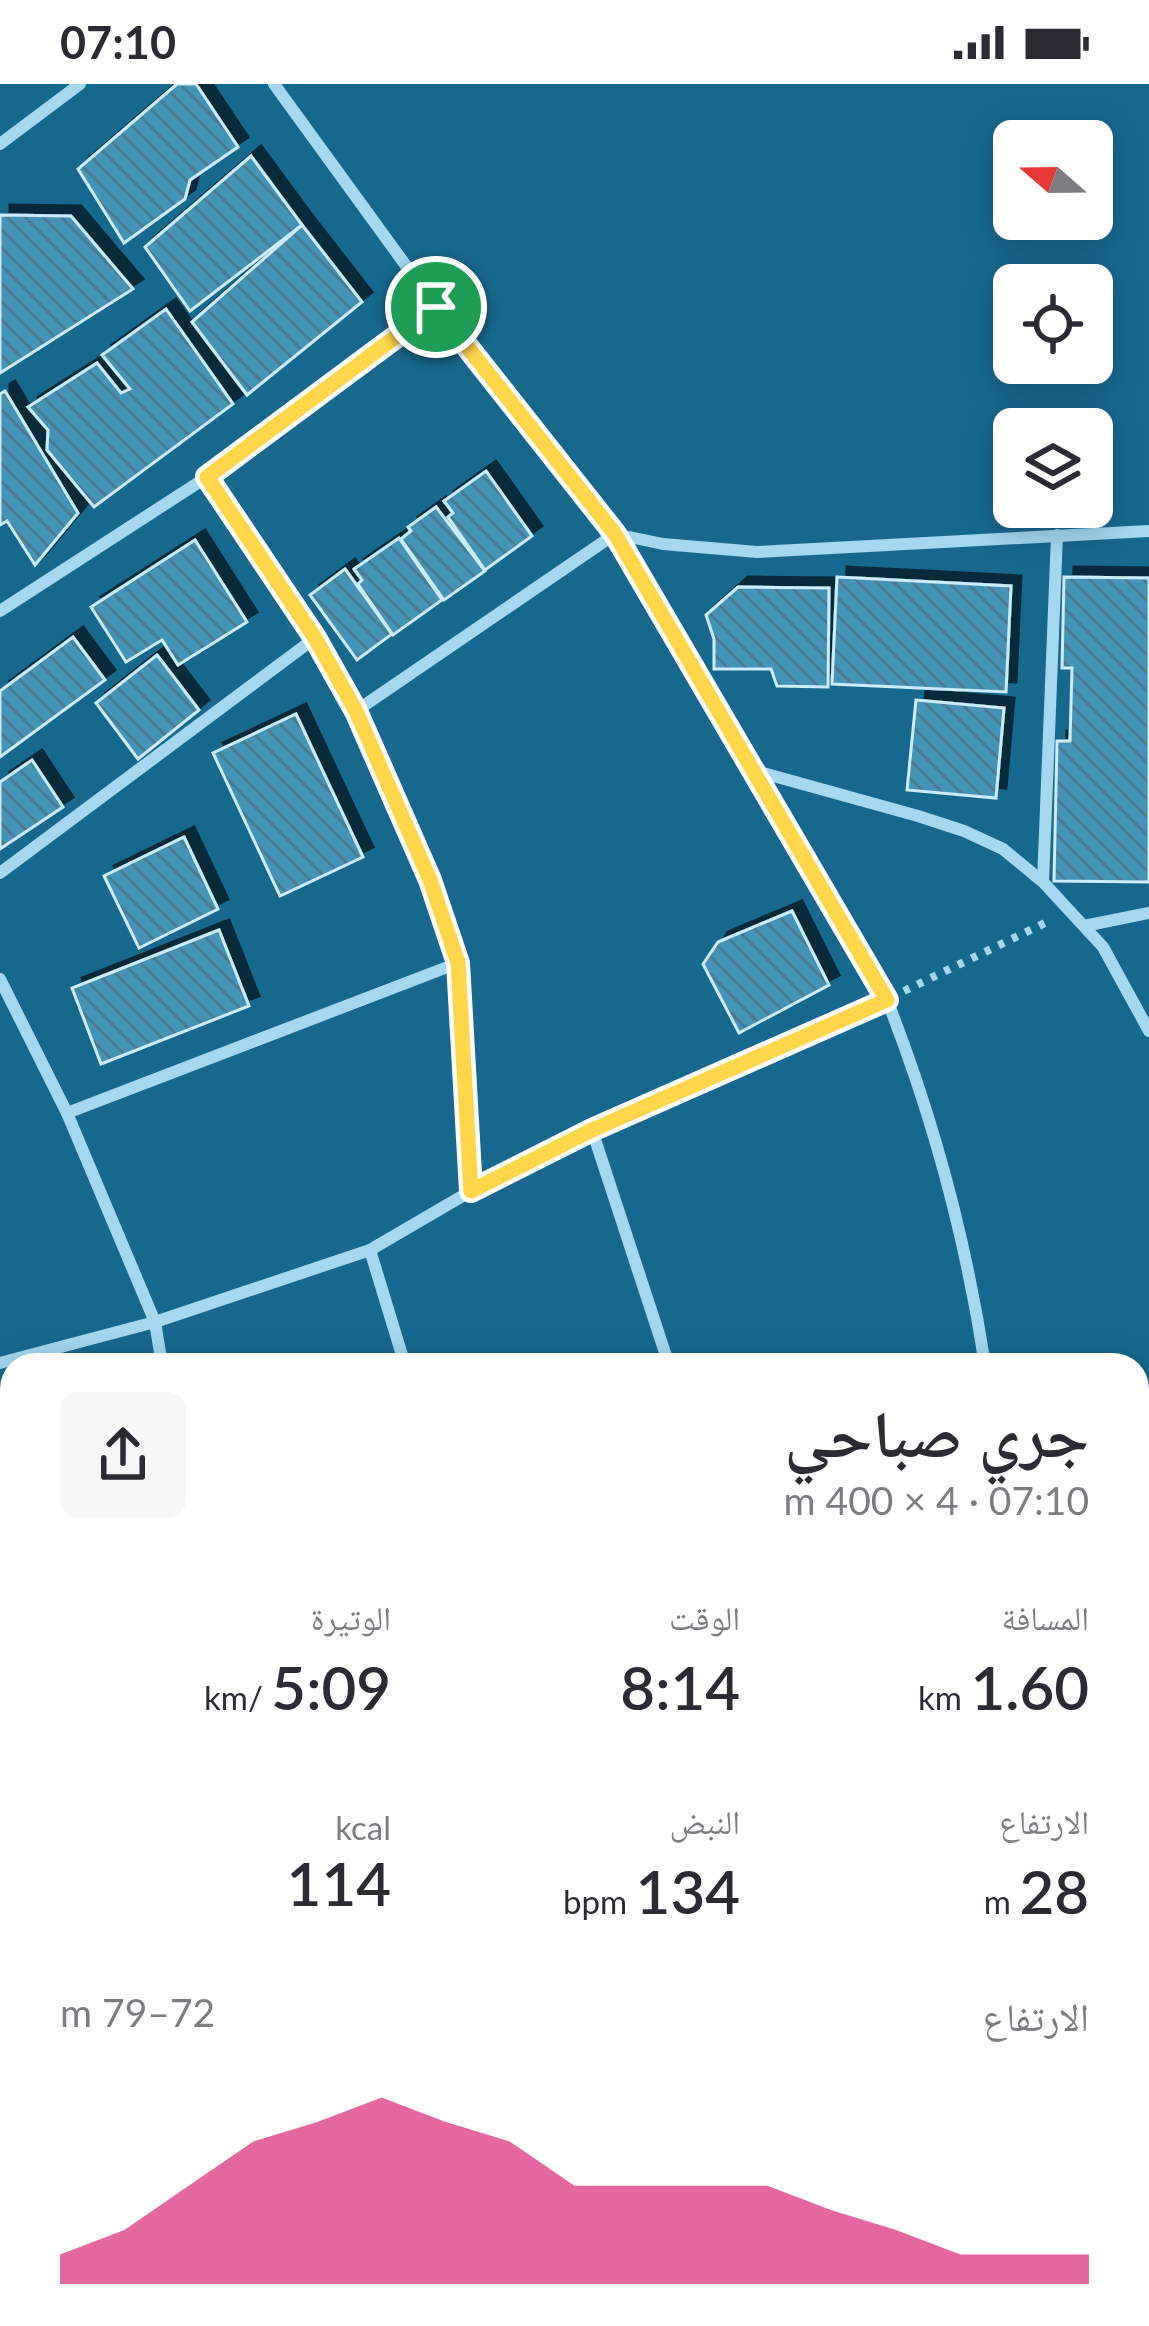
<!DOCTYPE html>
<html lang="ar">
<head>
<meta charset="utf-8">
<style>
  :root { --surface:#fff; --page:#f7f7f7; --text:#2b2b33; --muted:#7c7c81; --accent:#db2777 }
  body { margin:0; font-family:Lato,"Noto Naskh Arabic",sans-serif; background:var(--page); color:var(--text); direction:rtl; height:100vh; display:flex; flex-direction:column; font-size:45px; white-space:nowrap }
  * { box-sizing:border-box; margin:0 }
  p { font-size:39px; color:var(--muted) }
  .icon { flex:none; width:66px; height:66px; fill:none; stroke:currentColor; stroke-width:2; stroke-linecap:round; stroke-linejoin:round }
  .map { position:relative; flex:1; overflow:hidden; direction:ltr }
  .side { position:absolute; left:0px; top:1269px; width:1149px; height:975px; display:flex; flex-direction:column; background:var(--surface); border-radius:36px 36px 0 0; box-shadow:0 6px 30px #0003; direction:rtl }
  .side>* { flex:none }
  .needle { width:78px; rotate:290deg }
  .controls { position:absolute; left:993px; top:36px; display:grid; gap:24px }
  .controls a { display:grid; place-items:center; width:120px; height:120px; border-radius:18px; background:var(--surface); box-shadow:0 6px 30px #0003; font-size:60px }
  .pin { position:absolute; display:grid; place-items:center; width:102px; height:102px; color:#fff; margin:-51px; border:6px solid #fff; border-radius:50%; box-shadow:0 3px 12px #0007 }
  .round { display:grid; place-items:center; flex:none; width:126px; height:126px; border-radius:18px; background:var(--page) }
  .head { display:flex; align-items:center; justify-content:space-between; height:204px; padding:0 60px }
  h1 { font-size:66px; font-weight:600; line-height:90px }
  .stats { display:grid; grid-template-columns:repeat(3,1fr); gap:18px; height:204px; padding:12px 60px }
  .stats div { display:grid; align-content:center }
  .stats b { font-size:60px; font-weight:600 }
  .stats small { font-size:33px; font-weight:400 }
  .stats p { font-size:33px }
  .chart { height:336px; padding:24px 60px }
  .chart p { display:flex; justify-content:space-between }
  .chart svg { width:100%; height:216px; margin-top:12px; fill:var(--accent); opacity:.7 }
  .status { display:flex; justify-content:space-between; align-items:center; height:84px; padding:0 60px; background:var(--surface); direction:ltr }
  .status svg { height:33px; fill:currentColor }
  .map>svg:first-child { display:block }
  .building { fill:url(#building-back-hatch); stroke:#caecfb; stroke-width:3; filter:url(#shadow) }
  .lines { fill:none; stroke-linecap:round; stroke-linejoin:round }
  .path { stroke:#a3d8ef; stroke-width:8; stroke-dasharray:6 9; stroke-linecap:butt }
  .street { stroke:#a3d8ef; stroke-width:12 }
  .route-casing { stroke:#fff; stroke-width:24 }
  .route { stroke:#ffd54a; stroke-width:15 }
</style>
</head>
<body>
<div class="status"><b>07:10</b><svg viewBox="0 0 49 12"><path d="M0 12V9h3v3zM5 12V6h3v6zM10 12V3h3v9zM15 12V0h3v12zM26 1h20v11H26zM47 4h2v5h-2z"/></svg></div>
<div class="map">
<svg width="1149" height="2242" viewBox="0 0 1149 2242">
  <defs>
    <pattern id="building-back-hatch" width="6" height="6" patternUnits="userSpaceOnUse" patternTransform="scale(3)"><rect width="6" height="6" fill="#4494b8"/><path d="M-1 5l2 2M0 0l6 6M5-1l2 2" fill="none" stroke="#477b92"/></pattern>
    <filter id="shadow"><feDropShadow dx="10" dy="-10" stdDeviation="0" flood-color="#0009"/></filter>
  </defs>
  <rect width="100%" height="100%" fill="#17688f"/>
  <!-- building -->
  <g class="building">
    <polygon points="177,0 196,0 238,63 190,96 185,115 124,159 78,85"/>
    <polygon points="251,72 302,141 190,227 145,163"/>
    <polygon points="0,131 71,132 133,205 0,289"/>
    <polygon points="302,141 362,218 247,311 192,238"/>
    <polygon points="166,225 233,320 94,423 47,366 48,346 28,323 97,279 121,309 130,305 102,271"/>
    <polygon points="5,307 78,429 35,481 7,437 0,441 0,310"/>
    <polygon points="486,387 532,452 485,486 448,433 453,429 444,417"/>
    <polygon points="436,423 485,487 444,516 401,455 411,447 408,443"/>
    <polygon points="399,454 442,516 393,551 358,500 362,496 354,485"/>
    <polygon points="195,456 247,538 178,581 162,556 126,578 91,523"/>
    <polygon points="345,485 392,550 357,576 310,511"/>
    <polygon points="837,493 1011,502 1006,608 832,600"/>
    <polygon points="1064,493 1149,494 1149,798 1054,797 1057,657 1070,657 1072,584 1062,584"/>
    <polygon points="738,503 829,504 828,603 777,602 771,585 714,585 714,555 706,531"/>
    <polygon points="73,553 105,596 0,673 0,607"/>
    <polygon points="157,571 199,626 138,675 96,619"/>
    <polygon points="916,616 1004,624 996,714 907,706"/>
    <polygon points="296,630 363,773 280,812 213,669"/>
    <polygon points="32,676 63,723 0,765 0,698"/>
    <polygon points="184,753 218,825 139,864 104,792"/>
    <polygon points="792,827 829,901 739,949 703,880 718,858"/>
    <polygon points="219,846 249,922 101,980 72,904"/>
  </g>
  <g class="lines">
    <!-- path -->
    <polyline class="path" points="904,907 1047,838"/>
    <!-- street -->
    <g class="street">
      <polyline points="274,0 436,223"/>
      <polyline points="0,60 80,0"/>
      <polyline points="207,393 315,554 356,627 430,796 458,879 471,1107"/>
      <polyline points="0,527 207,393 436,223 615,450 663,460 757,468 1149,447"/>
      <path d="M356,627l259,-177c89,156 184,308 272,466"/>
      <polyline points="752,686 918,732 964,747 1003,765 1043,798 1103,863 1149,947"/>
      <polyline points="0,789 315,554"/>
      <polyline points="1043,798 1057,451"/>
      <polyline points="1084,842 1149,829"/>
      <polyline points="0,895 67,1029 155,1238 162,1281"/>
      <polyline points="67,1029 458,879"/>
      <polyline points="592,1046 669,1281"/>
      <polyline points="370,1166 405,1281"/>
      <path d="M0,1279l155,-41 215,-72 101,-59 121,-61 295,-130c46,117 79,240 98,365"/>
      <polyline points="1137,1585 1149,1584"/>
      <polyline points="0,1735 12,1735"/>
      <polyline points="1137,1944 1149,1978"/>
      <polyline points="0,2078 12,2082"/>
      <polyline points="1137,2173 1149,2173"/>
      <polyline points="770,2232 771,2242"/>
      <polyline points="180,2242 181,2232"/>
      <polyline points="403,2242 404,2232"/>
    </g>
  </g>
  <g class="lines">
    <defs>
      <polygon id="route" points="436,223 615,450 887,916 592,1046 471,1107 458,879 430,796 356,627 315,554 207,393"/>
    </defs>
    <!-- route casing -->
    <use href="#route" class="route-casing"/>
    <!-- route -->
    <use href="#route" class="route"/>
  </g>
</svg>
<div class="controls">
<a><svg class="needle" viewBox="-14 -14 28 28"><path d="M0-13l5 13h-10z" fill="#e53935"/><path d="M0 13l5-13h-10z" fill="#7c7c81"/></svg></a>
<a><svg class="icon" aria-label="locate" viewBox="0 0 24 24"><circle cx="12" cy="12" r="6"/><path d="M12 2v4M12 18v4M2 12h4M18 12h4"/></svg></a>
<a><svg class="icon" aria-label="layers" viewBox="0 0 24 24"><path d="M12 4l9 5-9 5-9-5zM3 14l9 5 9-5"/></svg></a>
</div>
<div class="pin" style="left:436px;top:223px;background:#1e9e55"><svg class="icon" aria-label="arrive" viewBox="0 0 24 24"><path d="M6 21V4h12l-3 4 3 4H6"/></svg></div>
<section class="side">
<div class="head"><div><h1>جري صباحي</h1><p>07:10 · 4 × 400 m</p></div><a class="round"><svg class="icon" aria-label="share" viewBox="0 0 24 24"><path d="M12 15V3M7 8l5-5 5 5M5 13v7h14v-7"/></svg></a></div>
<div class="stats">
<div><p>المسافة</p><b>1.60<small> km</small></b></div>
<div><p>الوقت</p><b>8:14</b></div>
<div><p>الوتيرة</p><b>5:09<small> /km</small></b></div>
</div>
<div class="stats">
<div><p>الارتفاع</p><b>28<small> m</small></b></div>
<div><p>النبض</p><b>134<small> bpm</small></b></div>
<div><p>kcal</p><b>114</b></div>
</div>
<div class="chart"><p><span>الارتفاع</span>72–79 m</p>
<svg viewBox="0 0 160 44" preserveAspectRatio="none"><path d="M0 44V38L10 33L20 24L30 15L40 11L50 6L60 11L70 15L80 24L90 24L100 24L110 24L120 29L130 33L140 38L150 38L160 38V44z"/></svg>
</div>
</section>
</div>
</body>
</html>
